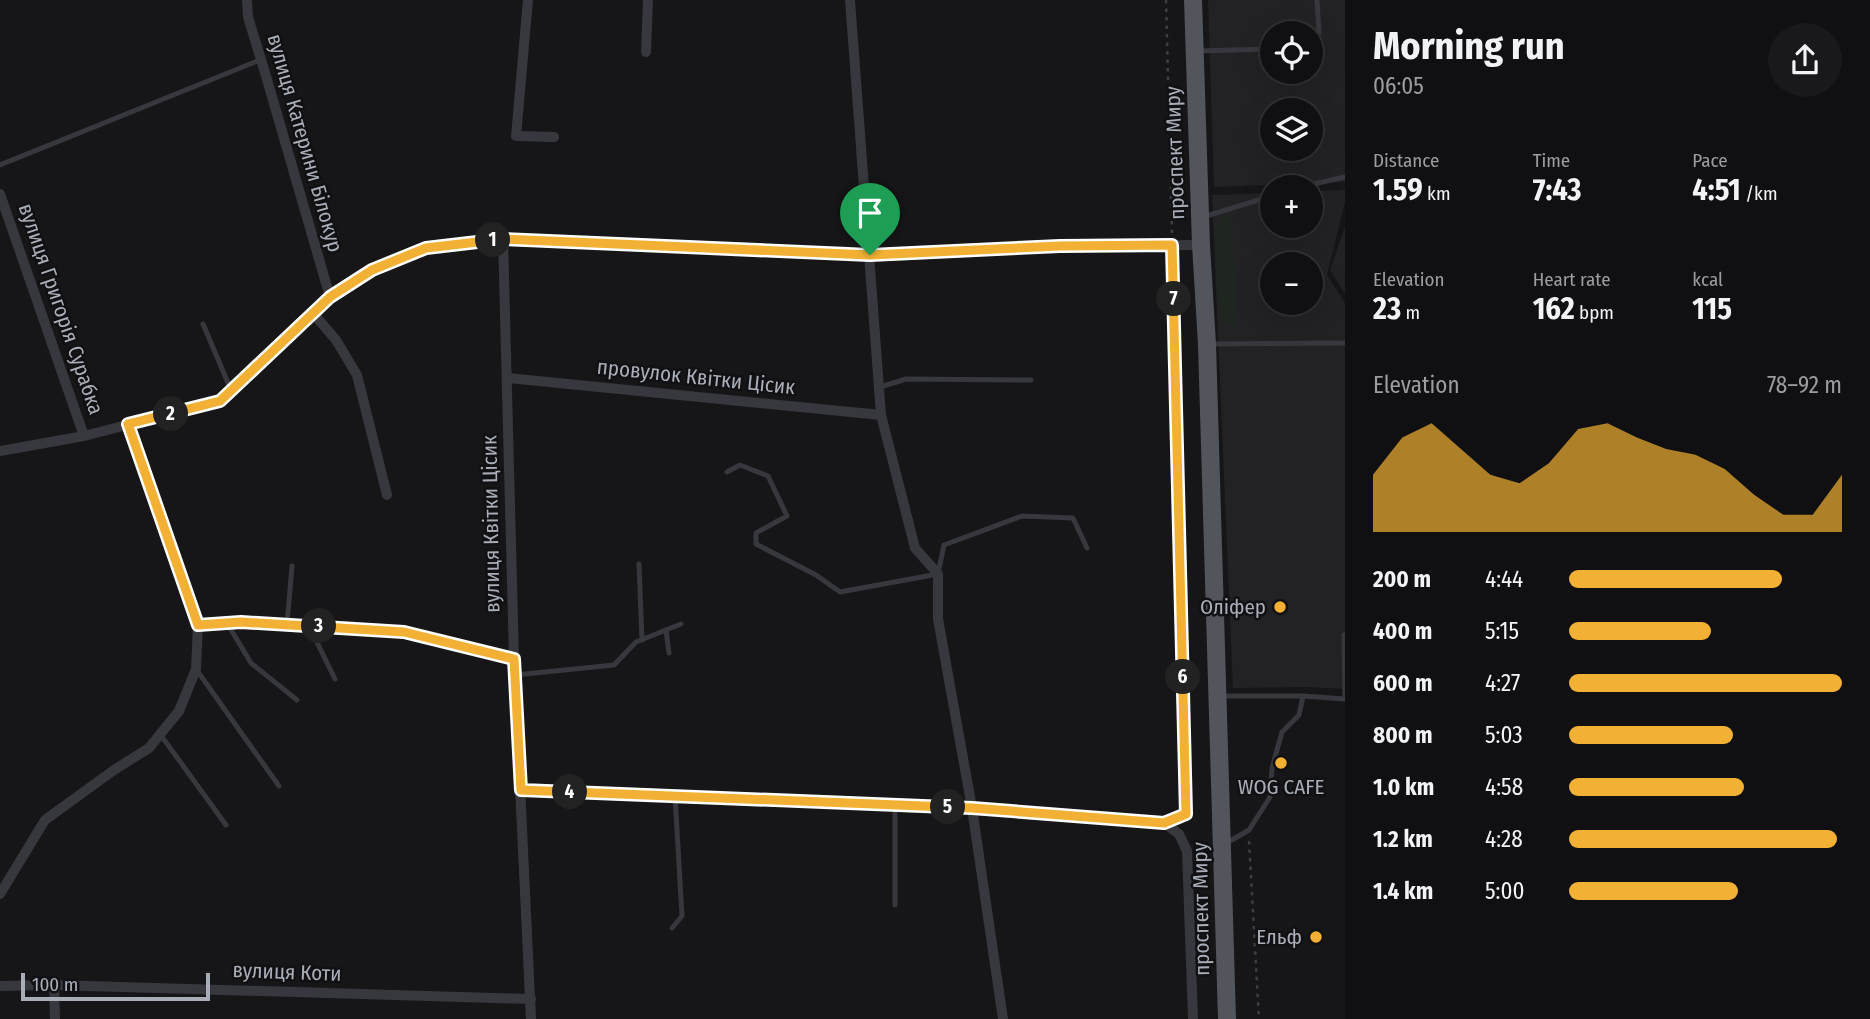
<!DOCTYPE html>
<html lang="en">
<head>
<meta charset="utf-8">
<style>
  :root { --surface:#101012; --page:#19191b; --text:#f1f3f6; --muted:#9c9d9f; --line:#303032; --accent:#f2b134 }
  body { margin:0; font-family:"Fira Sans Condensed",sans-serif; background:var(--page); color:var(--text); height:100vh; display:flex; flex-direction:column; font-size:26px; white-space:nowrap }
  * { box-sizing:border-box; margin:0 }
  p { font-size:23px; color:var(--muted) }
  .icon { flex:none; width:38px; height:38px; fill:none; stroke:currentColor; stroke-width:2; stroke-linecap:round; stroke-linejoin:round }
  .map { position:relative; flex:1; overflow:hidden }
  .details { display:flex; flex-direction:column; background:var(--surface); width:525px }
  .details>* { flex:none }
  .buttons { position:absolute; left:1260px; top:21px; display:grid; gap:14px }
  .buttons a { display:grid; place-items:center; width:63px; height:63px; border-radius:50%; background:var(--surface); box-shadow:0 7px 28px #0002,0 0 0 2px var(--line); font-size:35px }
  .scale { position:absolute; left:21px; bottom:18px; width:189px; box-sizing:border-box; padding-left:7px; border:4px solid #a8adb8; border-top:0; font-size:19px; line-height:24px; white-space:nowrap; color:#a8adb8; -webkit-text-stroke:5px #111113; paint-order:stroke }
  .pin { position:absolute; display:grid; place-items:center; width:60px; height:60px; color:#fff; margin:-72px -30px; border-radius:50% 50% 50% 0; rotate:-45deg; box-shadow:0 0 7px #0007 }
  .pin .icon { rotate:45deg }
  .km { position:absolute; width:35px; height:35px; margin:-18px; border-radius:50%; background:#222; color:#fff; font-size:19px; line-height:35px; text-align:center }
  .round { display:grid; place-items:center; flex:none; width:74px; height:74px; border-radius:37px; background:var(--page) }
  .head { display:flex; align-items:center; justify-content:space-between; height:119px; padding:0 28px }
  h1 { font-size:38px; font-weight:700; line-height:52px }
  .stats { display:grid; grid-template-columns:repeat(3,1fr); gap:10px; height:119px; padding:7px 28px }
  .stats div { display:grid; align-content:center }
  .stats b { font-size:30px; font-weight:700 }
  .stats small { font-size:19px; font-weight:400 }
  .stats p { font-size:19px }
  .chart { height:196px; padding:14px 28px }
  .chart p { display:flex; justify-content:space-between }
  .chart svg { width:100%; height:126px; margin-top:7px; fill:var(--accent); opacity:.7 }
  ul { padding:0 28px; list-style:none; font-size:23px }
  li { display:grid; grid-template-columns:112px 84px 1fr; align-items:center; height:52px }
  li i { height:18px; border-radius:9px; background:var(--accent) }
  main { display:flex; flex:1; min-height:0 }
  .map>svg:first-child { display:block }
  .built { fill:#222225; fill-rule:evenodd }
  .green { fill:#1e261f }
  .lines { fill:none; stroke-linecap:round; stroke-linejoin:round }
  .path { stroke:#3d3f44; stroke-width:2.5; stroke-dasharray:3.5 5; stroke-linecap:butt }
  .service { stroke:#37383d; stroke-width:5 }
  .minor { stroke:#37383d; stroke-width:10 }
  .primary { stroke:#53555c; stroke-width:18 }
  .route-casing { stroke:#fff; stroke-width:14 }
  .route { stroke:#f2b134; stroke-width:9 }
  .poi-dot { fill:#f2b134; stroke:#111113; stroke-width:2.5 }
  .labels { text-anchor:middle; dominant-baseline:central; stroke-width:5; stroke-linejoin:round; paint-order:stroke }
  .street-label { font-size:21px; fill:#a8adb8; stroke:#111113 }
  .poi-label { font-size:21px; fill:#a8adb8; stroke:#111113; text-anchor:end }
</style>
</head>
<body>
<main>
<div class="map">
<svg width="1345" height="1019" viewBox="0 0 1345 1019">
  <rect width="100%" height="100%" fill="#161618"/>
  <!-- built -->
  <g class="built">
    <path d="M1208,0h137v182l-131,5zM1272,33h39v39h-39zM1272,110h39v39h-39z"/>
    <path d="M1345,190v12l-18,73 18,28v386l-38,-2 -74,1 -21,-493 60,-2v33h39v-35zM1272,264h39v39h-39z"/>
    <polygon points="1345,227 1345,294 1330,270"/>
  </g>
  <!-- green -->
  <polygon class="green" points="1232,217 1236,327 1221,322 1217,292 1215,229 1222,218"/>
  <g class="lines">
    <!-- path -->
    <g class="path">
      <polyline points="1166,0 1172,235"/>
      <polyline points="1173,255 1186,814 1175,819"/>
      <polyline points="1249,841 1259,1019"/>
    </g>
    <!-- service -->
    <g class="service">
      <polyline points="1317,0 1319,33"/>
      <polyline points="1198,51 1272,49"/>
      <polyline points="0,165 260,60"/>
      <polyline points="1300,187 1345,177"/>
      <polyline points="1203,217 1272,196"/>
      <polyline points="203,324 231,390"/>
      <polyline points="1212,344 1345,343"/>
      <polyline points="880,387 906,379 1031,380"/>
      <polyline points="727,472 740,465 768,476 787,516 756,533 756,544 816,575 840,592 938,574 944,545 1022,516 1073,518 1087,548"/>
      <polyline points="639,564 642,640"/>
      <polyline points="227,623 251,663 297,700"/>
      <polyline points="287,624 292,566"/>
      <polyline points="309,626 335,679"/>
      <polyline points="666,630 669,653"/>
      <polyline points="1344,635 1345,699"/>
      <polyline points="196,669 279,786"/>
      <polyline points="515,675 614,665 636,642 681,624"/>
      <polyline points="1219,696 1303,696 1345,699"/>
      <polyline points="160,734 226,825"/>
      <polyline points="895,805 895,905"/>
      <polyline points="1225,844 1249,830 1270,797 1272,768 1282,732 1299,715 1303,696"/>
      <polyline points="672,928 682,916 675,796"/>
    </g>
    <!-- minor -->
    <g class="minor">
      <polyline points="247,0 248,17 266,76 330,297"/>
      <polyline points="528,0 516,136 554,137"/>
      <polyline points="850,0 881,415 915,548 938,574 938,619 972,808 1003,1019"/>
      <polyline points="646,52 648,0"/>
      <polyline points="0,194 84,436"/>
      <polyline points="503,238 514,659 531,1019"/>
      <polyline points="313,313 336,340 357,375 387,495"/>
      <polyline points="507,378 881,415"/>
      <polyline points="128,424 198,625 241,622 404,632 514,659"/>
      <polyline points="0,451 84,436 220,401 330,297 372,270 426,248 503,238 870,255 1060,246 1201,245"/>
      <polyline points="521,790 972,808 1164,823 1179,834 1187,851 1193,1019"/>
      <polyline points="0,894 45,820 114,770 149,748 179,711 196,669 198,625"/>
      <polyline points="54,985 55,1019"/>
      <polyline points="0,986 54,985 531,999"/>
    </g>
    <!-- primary -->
    <polyline class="primary" points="1193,0 1201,245 1207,344 1227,1019"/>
  </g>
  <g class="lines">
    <defs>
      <polygon id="route" points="503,239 870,255 1060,246 1172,245 1186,814 1164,823 972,808 521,790 514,659 404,632 241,622 198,625 128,424 220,401 330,297 372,270 426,248"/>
    </defs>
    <!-- route casing -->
    <use href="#route" class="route-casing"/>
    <!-- route -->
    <use href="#route" class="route"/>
  </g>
  <!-- markers -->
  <g class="poi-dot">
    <circle cx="1280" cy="607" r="7"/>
    <circle cx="1281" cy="763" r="7"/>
    <circle cx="1316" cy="937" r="7"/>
  </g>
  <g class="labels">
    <!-- street labels -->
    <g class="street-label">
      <text transform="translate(305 143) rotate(74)">вулиця Катерини Білокур</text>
      <text transform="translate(1175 153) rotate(-92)">проспект Миру</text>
      <text transform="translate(61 309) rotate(71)">вулиця Григорія Сурабка</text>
      <text transform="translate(696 377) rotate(6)">провулок Квітки Цісик</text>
      <text transform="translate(491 524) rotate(-91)">вулиця Квітки Цісик</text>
      <text transform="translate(1201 909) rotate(-91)">проспект Миру</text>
      <text transform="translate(287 972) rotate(2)">вулиця Коти</text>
    </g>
    <!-- poi labels -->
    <g class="poi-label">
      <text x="1266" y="607">Оліфер</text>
      <text x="1281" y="787" text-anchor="middle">WOG CAFE</text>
      <text x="1302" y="937">Ельф</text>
    </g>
  </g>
</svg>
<div class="buttons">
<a><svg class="icon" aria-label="locate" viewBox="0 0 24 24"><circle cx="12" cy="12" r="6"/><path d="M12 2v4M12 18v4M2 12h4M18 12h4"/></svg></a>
<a><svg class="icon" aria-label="layers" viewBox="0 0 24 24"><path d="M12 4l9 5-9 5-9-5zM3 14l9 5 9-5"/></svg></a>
<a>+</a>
<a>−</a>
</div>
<div class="scale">100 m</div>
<div class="pin" style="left:870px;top:255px;background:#1e9e55"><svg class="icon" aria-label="arrive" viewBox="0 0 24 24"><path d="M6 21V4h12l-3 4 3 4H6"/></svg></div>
<b class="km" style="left:493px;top:240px">1</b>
<b class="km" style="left:171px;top:414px">2</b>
<b class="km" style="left:319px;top:626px">3</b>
<b class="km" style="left:570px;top:792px">4</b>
<b class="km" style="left:948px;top:807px">5</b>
<b class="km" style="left:1183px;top:677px">6</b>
<b class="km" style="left:1174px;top:299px">7</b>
</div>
<section class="details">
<div class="head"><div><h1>Morning run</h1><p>06:05</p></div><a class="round"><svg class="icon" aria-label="share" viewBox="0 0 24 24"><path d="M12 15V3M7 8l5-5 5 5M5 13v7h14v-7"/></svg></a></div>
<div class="stats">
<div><p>Distance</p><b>1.59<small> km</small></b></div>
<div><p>Time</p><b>7:43</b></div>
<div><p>Pace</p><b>4:51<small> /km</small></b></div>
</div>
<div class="stats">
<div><p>Elevation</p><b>23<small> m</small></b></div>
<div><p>Heart rate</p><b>162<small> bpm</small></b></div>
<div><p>kcal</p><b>115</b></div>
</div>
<div class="chart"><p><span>Elevation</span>78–92 m</p>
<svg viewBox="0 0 160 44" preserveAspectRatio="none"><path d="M0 44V24L10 11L20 6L30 15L40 24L50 27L60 20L70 8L80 6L90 11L100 15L110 17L120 22L130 31L140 38L150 38L160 24V44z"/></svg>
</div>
<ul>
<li><b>200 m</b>4:44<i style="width:78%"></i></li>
<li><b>400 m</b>5:15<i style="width:52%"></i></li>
<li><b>600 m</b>4:27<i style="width:100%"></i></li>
<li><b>800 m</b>5:03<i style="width:60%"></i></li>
<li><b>1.0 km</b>4:58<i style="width:64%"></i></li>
<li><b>1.2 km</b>4:28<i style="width:98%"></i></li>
<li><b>1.4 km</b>5:00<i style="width:62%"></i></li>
</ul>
</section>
</main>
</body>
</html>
